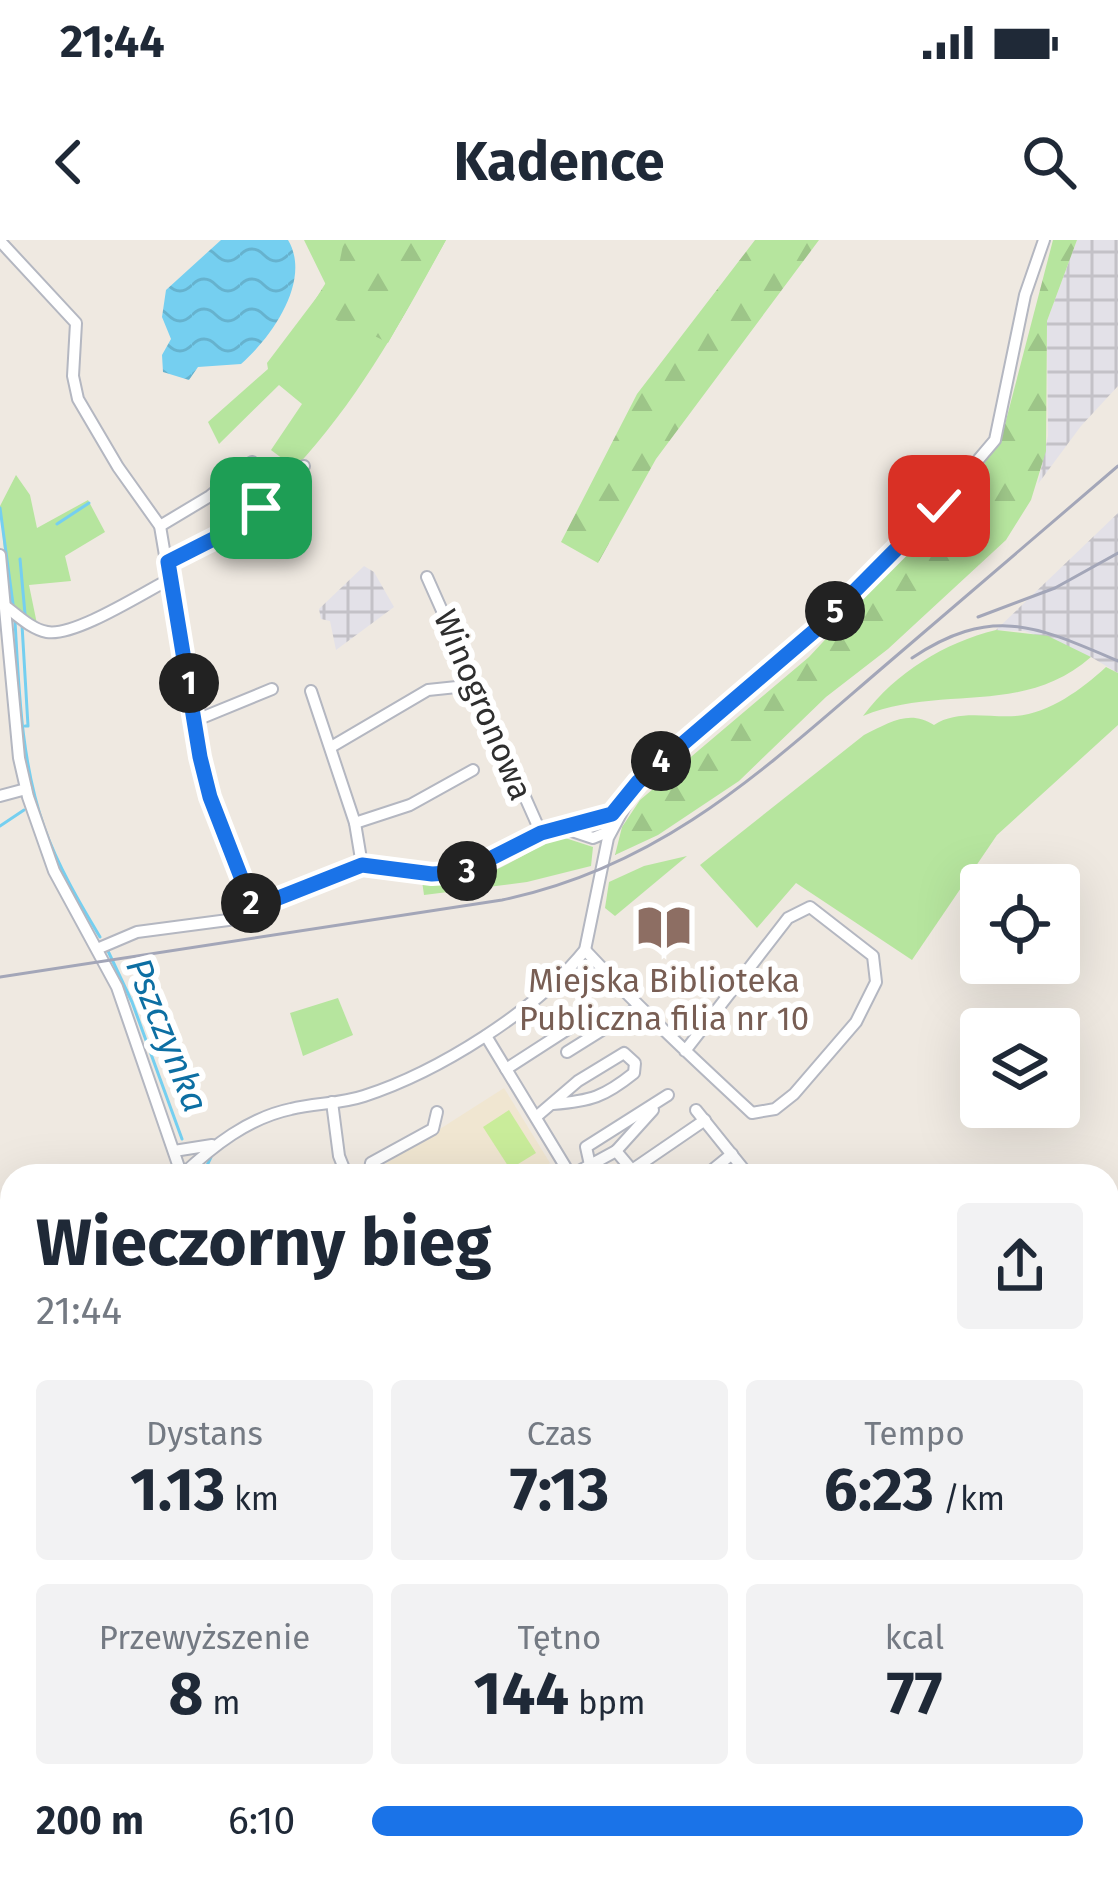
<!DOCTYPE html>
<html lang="pl">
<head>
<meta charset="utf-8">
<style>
  :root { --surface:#fff; --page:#f2f2f3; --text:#1f2937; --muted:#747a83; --accent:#1a73e8 }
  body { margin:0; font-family:"Fira Sans",sans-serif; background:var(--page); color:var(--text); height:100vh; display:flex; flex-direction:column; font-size:45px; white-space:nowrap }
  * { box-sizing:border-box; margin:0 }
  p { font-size:39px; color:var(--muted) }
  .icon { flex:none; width:66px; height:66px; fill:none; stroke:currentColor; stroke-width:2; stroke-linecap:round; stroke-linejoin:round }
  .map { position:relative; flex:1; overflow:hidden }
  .panel { position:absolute; left:0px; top:924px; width:1119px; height:729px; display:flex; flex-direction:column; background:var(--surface); border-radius:36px 36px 0 0; box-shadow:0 12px 48px #0002 }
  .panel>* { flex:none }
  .buttons { position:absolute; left:960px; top:624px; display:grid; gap:24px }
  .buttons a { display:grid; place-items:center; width:120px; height:120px; border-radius:12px; background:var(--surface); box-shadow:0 12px 48px #0002; font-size:60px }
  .pin { position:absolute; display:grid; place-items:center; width:102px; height:102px; color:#fff; margin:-51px; border-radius:24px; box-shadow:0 6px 18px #0006 }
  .km { position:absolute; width:60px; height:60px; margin:-30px; border-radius:50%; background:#222; color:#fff; font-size:33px; line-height:60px; text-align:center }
  .round { display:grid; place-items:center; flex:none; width:126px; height:126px; border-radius:12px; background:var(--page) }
  .summary { display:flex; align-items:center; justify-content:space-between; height:204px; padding:0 36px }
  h1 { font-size:66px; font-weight:700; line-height:90px }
  .stats { display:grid; grid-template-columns:repeat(3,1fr); gap:18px; height:204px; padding:12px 36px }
  .stats div { display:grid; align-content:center; border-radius:12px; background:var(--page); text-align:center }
  .stats b { font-size:60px; font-weight:700 }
  .stats small { font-size:33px; font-weight:400 }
  .stats p { font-size:33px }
  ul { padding:0 36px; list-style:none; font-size:39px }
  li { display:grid; grid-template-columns:192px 144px 1fr; align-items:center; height:90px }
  li i { height:30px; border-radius:15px; background:var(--accent) }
  .status { display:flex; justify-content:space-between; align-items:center; height:84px; padding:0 60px; background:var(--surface); direction:ltr }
  .status svg { height:33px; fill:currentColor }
  header { display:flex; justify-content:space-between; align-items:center; height:156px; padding:0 36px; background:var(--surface); font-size:54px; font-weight:700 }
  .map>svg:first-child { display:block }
  .industrial { fill:url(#industrial-grid) }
  .education { fill:#f0e6d1 }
  .green { fill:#b6e59e }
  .forest { fill:url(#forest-firs) }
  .pitch { fill:#c9ec9a }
  .water { fill:url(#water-waves) }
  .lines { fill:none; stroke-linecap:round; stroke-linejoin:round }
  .stream { stroke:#75cff0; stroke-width:3 }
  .minor-casing { stroke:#b4b7c1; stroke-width:14 }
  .minor { stroke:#fff; stroke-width:10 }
  .rail { stroke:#a3a6b8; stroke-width:3 }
  .route-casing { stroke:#fff; stroke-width:24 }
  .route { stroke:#1a73e8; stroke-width:15 }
  .labels { text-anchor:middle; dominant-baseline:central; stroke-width:12; stroke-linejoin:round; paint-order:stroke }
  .street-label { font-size:33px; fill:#2e2e2e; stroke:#fff }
  .education-label { font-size:33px; fill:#785e54; stroke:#fff }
  .water-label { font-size:36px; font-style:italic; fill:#0d6fa3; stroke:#fff }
</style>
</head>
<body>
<div class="status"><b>21:44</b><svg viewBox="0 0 49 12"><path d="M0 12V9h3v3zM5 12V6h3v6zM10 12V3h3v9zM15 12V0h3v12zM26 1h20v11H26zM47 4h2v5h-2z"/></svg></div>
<header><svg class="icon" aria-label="back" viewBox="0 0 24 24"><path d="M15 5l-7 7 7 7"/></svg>Kadence<svg class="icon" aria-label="search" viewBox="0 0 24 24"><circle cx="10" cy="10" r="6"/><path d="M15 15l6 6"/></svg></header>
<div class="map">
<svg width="1118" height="1652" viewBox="0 0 1118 1652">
  <defs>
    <pattern id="industrial-grid" width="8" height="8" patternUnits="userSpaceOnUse" patternTransform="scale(3)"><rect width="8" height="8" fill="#e3e1e8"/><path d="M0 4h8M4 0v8" fill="none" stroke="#c3c1c7"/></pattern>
    <pattern id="forest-firs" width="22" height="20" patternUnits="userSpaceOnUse" patternTransform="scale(3)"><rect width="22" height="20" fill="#b6e59e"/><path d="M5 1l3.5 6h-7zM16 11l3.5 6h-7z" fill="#9dc588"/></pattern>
    <pattern id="water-waves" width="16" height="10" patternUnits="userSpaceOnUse" patternTransform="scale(3)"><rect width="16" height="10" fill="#75cff0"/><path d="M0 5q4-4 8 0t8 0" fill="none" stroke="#66b2ce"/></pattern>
  </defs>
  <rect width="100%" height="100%" fill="#efe9e1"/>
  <!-- industrial -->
  <g class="industrial">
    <polygon points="1077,0 1118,0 1118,146 1081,186 1038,244 1048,196 1047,81"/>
    <polygon points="1118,273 1118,433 1091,417 1025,391 996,390"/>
    <polygon points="364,326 374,332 394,367 336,410 330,381 321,379 319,369"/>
  </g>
  <!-- education -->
  <polygon class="education" points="504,848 550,923 541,930 543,936 373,936 371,933"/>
  <!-- green -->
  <g class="green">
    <path d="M304,0h142c-43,79 -89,162 -151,228l-24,-18 31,-46 -23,-19 -60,59 -11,-22 60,-53 -1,-6 59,-78z"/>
    <polygon points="16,235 30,255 37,288 88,260 105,292 65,316 71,341 29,345 37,384 9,365 0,266"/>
    <path d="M996,390l52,6 43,21c-68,60 -151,27 -228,59 33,-44 81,-73 133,-86z"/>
    <path d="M1106,427l12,6v52l-121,110 -85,125 -116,-77 -39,45 -57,-63 164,-130c25,-12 45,-26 70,-10 24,-16 55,-7 82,-9 34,-3 66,-27 90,-49z"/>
    <path d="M559,596l34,11 -2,19 -64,16 -103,13 -2,-14c48,12 96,-24 137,-45z"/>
    <polygon points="687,616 615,676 605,668 609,642 644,626"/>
    <polygon points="338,758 353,795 303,816 290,773"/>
    <polygon points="0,1217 12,1221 12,1359 0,1355"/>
  </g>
  <!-- forest -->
  <g class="forest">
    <path d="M344,0h102l-58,103c-26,-15 -53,-19 -76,-38l28,-45z"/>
    <polygon points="755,0 819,0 656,219 598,323 561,302 637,154"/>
    <polygon points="1053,0 1077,0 1047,81 1046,211 1031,260 1006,300 888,409 826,457 739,541 658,595 615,615 622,587 640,560 809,417 977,236 1003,192"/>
  </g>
  <!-- pitch -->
  <polygon class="pitch" points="509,870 536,913 510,929 483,887"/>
  <!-- water -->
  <path class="water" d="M221,0h67c24,40 -16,97 -47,124l-43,3 -9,13 -26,-8 -1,-17 9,-16 -9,-22 4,-27z"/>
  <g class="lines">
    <!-- stream -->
    <g class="stream">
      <polyline points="0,268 13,364"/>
      <polyline points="57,284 89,263"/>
      <polyline points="20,319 25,374"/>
      <path d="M15,381c4,69 6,140 29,206 14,39 35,75 56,110"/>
      <polyline points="22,385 28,486 25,486"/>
      <polyline points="0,586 24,570"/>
      <polyline points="108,711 132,762 182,899"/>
      <polyline points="202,936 211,917"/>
      <polyline points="534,1641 540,1652"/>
    </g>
    <defs>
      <g id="minor">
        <polyline points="0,1 76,83 73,136 78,159 118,227 160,286 199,516 210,557 252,668"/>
        <polyline points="160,286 210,256 252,222"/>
        <polyline points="0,315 19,518 28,557 54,631 117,747 182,936"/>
        <path d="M168,322c58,-29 89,-51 136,-96"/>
        <polyline points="427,337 541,593"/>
        <path d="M5,366c12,9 26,23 42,26 28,5 97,-40 125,-54"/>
        <polyline points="311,451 355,583 362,625"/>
        <polyline points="194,481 272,449"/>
        <polyline points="331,507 428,450 476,445"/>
        <polyline points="0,556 26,549"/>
        <polyline points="355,583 410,565 473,530"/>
        <polyline points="563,588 593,598 610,591"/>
        <polyline points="97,709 137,692 251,677 252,668 362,625 432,634 464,632 541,593 599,580 611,591"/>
        <path d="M585,710c53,57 110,110 167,163l23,-4 19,-15 62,-72 20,-40 -3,-26 -63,-49 -22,11 -103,133"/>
        <polyline points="486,796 571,936"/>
        <polyline points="567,812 639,767"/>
        <polyline points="506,829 585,778"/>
        <polyline points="332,862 339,916 347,936"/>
        <polyline points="696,870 749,936"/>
        <path d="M536,877l42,-36 46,-28 11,10 -1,10c-30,24 -43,28 -81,31"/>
        <polyline points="174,911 212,905"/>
        <polyline points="616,911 653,870"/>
        <polyline points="590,925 586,907 668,855"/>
        <polyline points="632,930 705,880"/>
        <path d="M182,935c31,-29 66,-57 109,-66 24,-6 49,-5 73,-13 74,-24 172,-85 221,-146l23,-112 30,-56 181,-155 120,-121 56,-66 30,-145 19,-55"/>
        <polyline points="572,935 616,911 637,936"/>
        <polyline points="369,936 371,923 433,889 437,872"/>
        <polyline points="705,936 732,914"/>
        <polyline points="0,1029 12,1021"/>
        <polyline points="0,1212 12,1216"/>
        <polyline points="586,1641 592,1652"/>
        <polyline points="735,1641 741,1652"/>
        <polyline points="815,1641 844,1652"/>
        <polyline points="204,1652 222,1641"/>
        <polyline points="439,1652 508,1641"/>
      </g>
    </defs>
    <!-- minor casing -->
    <use href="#minor" class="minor-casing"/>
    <!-- minor -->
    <use href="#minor" class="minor"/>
    <!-- rail -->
    <g class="rail">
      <polyline points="978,377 1055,348 1118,313"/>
      <path d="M912,418c81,-54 126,-31 206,3"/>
      <path d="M0,737l502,-77c159,-33 260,-129 379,-231 79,-68 158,-136 237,-203"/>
    </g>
  </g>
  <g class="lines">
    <defs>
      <polyline id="route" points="261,268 233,289 168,322 200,517 210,557 253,668 362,625 432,634 464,632 541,593 612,574 638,542 819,387 939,266"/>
    </defs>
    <!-- route casing -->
    <use href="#route" class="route-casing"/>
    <!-- route -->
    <use href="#route" class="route"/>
  </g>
  <!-- icons -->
  <defs>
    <symbol id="library-bare" viewBox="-9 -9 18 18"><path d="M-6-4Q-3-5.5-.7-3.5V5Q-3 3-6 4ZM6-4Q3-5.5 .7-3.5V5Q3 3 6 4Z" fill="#8d6e63" stroke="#fff" stroke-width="2.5" paint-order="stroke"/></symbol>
  </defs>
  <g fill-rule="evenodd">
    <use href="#library-bare" x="626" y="649" width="76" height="76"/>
  </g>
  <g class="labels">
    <!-- street labels -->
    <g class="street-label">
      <text transform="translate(483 465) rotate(67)">Winogronowa</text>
    </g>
    <!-- education labels -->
    <g class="education-label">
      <text x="664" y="741">Miejska Biblioteka<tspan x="664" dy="38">Publiczna filia nr 10</tspan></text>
    </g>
    <!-- water labels -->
    <g class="water-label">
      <text transform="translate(167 795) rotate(68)">Pszczynka</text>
    </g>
  </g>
</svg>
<div class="buttons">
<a><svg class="icon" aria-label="locate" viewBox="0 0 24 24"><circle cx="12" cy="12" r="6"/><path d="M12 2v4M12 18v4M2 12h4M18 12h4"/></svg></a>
<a><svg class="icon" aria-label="layers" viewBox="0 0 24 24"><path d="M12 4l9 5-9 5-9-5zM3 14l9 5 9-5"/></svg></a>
</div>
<div class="pin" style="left:261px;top:268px;background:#1e9e55"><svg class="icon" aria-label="arrive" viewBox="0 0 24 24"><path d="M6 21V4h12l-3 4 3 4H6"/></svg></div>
<div class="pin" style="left:939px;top:266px;background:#d93025"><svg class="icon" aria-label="check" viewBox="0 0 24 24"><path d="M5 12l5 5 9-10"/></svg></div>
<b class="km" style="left:189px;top:443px">1</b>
<b class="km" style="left:251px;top:663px">2</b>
<b class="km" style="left:467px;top:631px">3</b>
<b class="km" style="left:661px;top:521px">4</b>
<b class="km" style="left:835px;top:371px">5</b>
<section class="panel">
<div class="summary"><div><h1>Wieczorny bieg</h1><p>21:44</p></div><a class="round"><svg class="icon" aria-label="share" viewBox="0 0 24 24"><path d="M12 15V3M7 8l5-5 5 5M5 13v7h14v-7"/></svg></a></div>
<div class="stats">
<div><p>Dystans</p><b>1.13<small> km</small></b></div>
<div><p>Czas</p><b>7:13</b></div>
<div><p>Tempo</p><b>6:23<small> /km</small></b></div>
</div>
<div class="stats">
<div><p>Przewyższenie</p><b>8<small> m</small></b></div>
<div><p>Tętno</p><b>144<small> bpm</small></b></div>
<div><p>kcal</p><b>77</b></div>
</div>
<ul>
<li><b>200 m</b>6:10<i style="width:100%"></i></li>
</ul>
</section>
</div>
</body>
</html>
